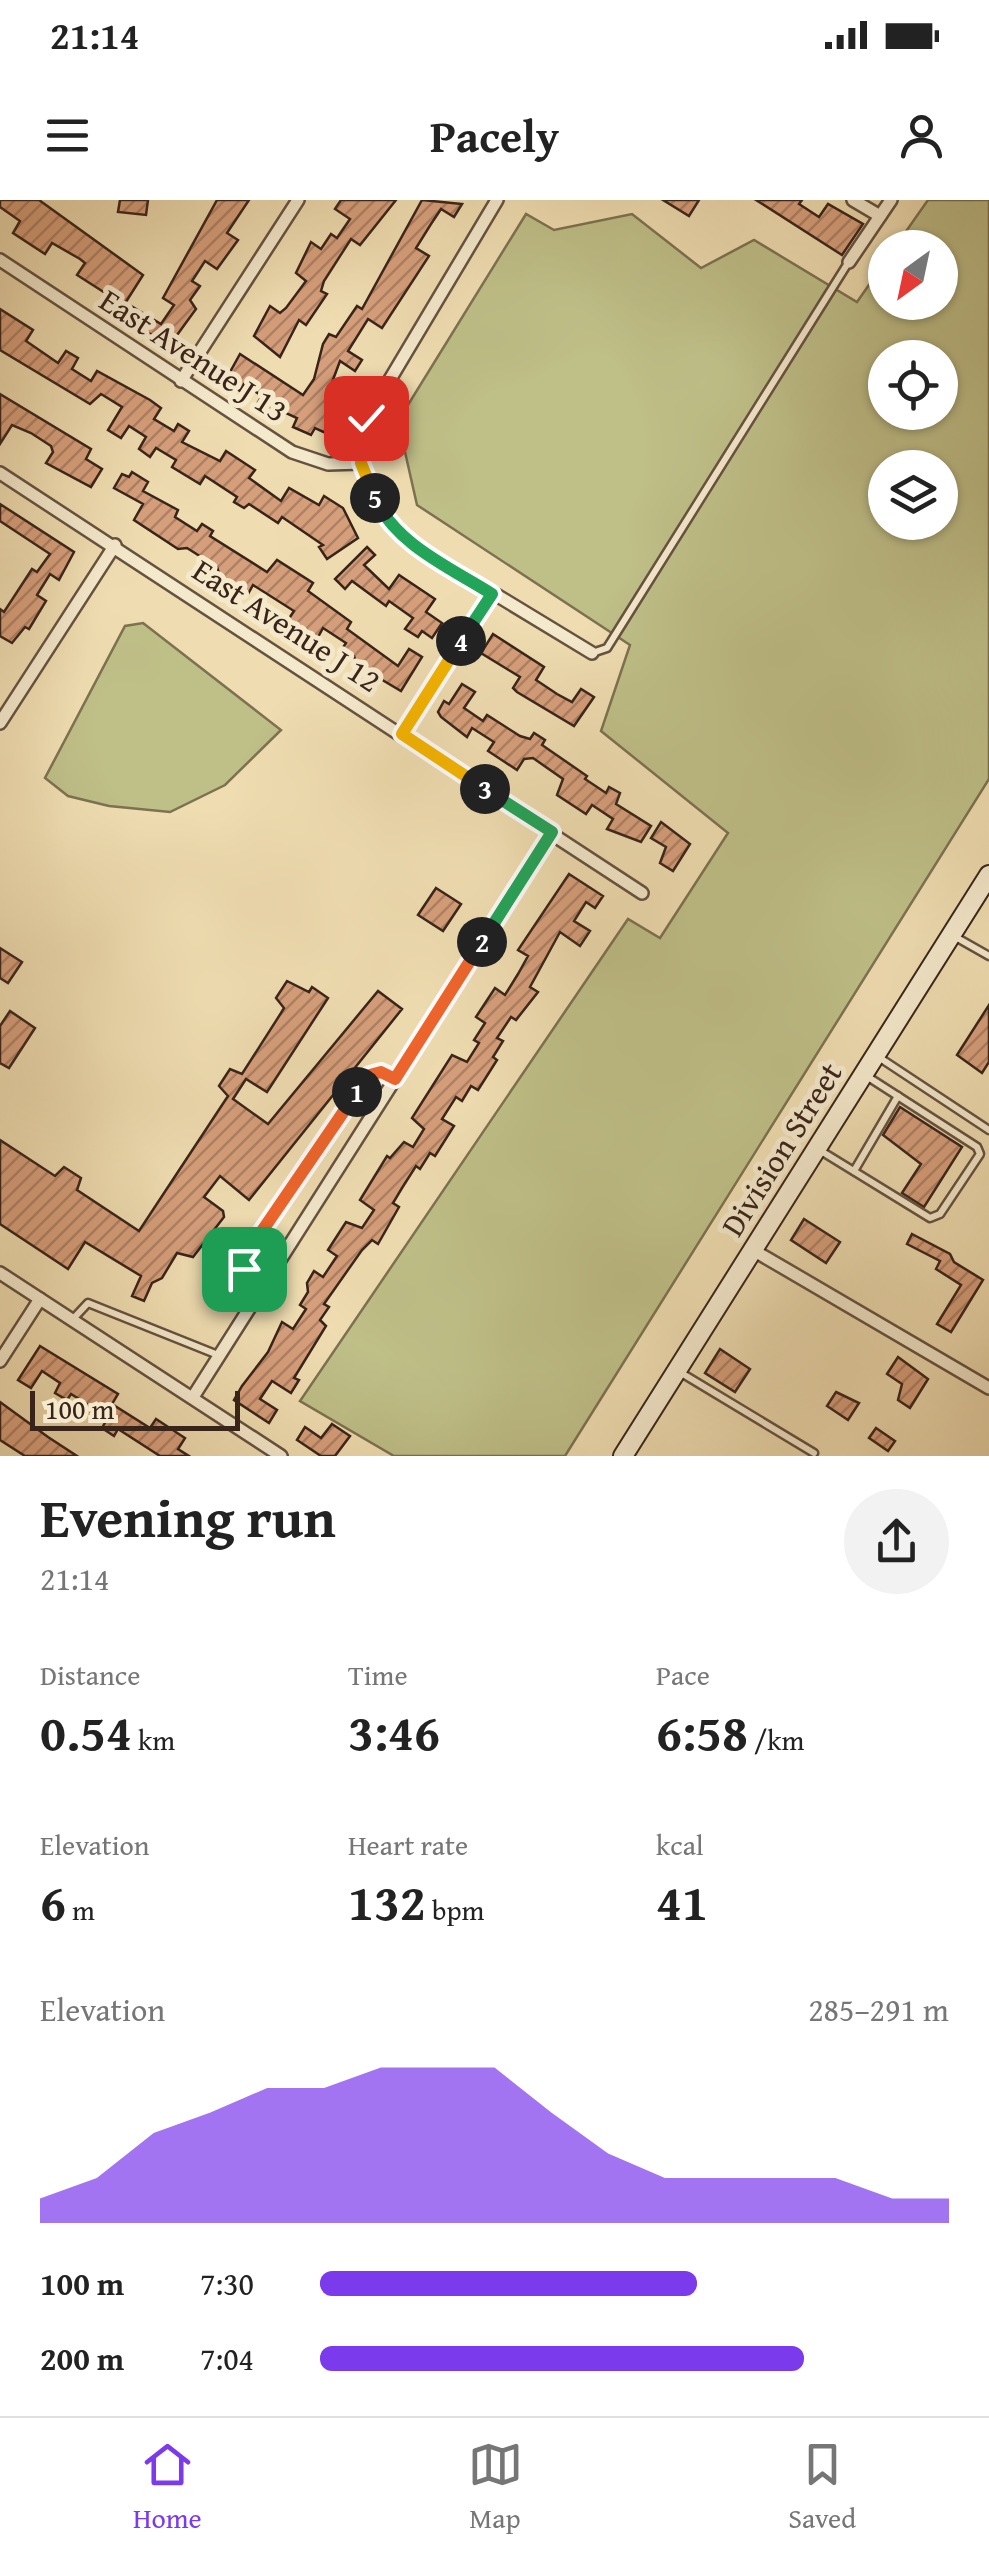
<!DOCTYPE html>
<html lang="en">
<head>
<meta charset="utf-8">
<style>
  :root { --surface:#fff; --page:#f2f2f2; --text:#222; --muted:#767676; --line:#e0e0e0; --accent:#7c3aed }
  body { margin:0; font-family:"Gentium Book Plus",serif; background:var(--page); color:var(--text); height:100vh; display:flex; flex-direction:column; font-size:38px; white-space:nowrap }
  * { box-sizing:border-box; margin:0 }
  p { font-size:32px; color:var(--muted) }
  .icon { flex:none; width:55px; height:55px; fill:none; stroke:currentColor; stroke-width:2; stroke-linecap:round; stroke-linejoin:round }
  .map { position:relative; height:1256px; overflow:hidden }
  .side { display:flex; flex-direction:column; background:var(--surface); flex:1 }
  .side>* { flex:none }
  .needle { width:65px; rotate:213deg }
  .fabs { position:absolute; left:868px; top:30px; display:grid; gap:20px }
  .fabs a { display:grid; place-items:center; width:90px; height:90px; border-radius:50%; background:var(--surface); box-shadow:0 2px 8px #0004; font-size:50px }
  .scale { position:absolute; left:30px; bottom:25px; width:210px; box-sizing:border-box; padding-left:10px; border:5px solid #39241a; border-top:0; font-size:28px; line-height:35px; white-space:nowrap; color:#39241a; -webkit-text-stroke:8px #f5e9cc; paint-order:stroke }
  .pin { position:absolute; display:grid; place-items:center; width:85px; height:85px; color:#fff; margin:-42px; border-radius:20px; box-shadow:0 5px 15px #0006 }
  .km { position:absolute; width:50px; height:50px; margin:-25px; border-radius:50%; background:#222; color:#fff; font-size:28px; line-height:50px; text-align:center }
  .round { display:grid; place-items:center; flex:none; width:105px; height:105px; border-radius:52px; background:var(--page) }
  .overview { display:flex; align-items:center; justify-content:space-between; height:170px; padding:0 40px }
  h1 { font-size:55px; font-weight:800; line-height:75px }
  .stats { display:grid; grid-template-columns:repeat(3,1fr); gap:15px; height:170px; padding:10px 40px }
  .stats div { display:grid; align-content:center }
  .stats b { font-size:50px; font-weight:800 }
  .stats small { font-size:28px; font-weight:400 }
  .stats p { font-size:28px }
  .chart { height:280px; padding:20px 40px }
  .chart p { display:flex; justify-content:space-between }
  .chart svg { width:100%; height:180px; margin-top:10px; fill:var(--accent); opacity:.7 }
  ul { padding:0 40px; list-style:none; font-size:32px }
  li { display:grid; grid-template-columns:160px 120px 1fr; align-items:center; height:75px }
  li i { height:25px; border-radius:12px; background:var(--accent) }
  .status { display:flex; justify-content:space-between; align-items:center; height:70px; padding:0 50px; background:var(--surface); direction:ltr }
  .status svg { height:28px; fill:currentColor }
  header { display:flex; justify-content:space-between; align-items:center; height:130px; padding:0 40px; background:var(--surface); font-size:45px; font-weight:800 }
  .dock { display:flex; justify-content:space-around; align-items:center; height:140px; border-top:2px solid var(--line); background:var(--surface); font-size:28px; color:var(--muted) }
  .dock a { display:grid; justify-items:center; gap:5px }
  .dock .active { color:var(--accent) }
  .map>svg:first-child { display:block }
  .green { fill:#bfbf88; stroke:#7c7251; stroke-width:2.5; fill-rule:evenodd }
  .building { fill:url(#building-hatch); stroke:#39241a; stroke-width:2.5 }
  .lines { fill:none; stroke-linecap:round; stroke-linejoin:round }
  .service-casing { stroke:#665240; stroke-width:11 }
  .minor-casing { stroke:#665240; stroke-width:16 }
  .secondary-casing { stroke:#39241a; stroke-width:22 }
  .service { stroke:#f5e9cc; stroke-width:6 }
  .minor { stroke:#f5e9cc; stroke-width:11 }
  .secondary { stroke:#f5e9cc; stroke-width:18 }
  .split-1-casing { stroke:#fff; stroke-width:20 }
  .split-2-casing { stroke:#fff; stroke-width:20 }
  .split-3-casing { stroke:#fff; stroke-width:20 }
  .split-4-casing { stroke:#fff; stroke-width:20 }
  .split-5-casing { stroke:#fff; stroke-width:20 }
  .split-6-casing { stroke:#fff; stroke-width:20 }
  .split-1 { stroke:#f0652b; stroke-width:12 }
  .split-2 { stroke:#f0652b; stroke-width:12 }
  .split-3 { stroke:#22a559; stroke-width:12 }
  .split-4 { stroke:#f5b400; stroke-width:12 }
  .split-5 { stroke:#22a559; stroke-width:12 }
  .split-6 { stroke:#f5b400; stroke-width:12 }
  .labels { text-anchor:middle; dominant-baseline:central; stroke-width:10; stroke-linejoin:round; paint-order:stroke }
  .street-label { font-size:32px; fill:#39241a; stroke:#f5e9cc }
</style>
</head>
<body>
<div class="status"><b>21:14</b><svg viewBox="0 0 49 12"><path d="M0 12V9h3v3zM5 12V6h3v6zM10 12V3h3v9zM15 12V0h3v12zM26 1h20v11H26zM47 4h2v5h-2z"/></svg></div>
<header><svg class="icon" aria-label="menu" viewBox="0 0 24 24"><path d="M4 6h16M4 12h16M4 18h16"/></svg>Pacely<svg class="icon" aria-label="person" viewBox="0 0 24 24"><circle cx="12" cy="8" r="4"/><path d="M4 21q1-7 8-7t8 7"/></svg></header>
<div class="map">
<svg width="989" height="1256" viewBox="0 0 989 1256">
  <defs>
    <pattern id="building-hatch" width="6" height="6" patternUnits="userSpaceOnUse" patternTransform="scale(2.5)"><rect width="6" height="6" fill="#d69f7b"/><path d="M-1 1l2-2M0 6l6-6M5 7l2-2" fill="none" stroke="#af8164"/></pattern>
  </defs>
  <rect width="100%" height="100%" fill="#efddb1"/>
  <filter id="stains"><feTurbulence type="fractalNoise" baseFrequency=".002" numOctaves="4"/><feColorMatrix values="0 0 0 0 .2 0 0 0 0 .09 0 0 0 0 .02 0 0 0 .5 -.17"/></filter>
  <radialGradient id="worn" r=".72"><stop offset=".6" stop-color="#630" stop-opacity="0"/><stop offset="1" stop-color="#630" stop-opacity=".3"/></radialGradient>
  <!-- green -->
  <g class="green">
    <path d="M928,0h61v579l-424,677h-171l-94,-55 328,-482 32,19 68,-105 -127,-102 29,-86 -213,-140 -19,-84 128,-207 28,16 78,-16 69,54 53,-28 103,62 28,-40v40h55v-54l-45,-1zM885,158h55v54h-55zM885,268h55v54h-55z"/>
    <polygon points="143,423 281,530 225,585 170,612 109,606 68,596 45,578 125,426"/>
  </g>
  <!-- building -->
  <g class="building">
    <polygon points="0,0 39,0 143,75 124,105 77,75 85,63 80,59 52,43 45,54 13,33 20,21 0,7"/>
    <polygon points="120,0 148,0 146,15 118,12"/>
    <polygon points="217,0 249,0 227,33 238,40 217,69 205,61 192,81 200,86 190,100 196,109 169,146 124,117 131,106 161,124 174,105 163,98"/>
    <polygon points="341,0 396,0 360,45 351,39 324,81 321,91 327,94 306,125 299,120 280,157 254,136 270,106 280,113 286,108 306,81 296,73 311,42 321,49 331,34 337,38 350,19 335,9"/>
    <polygon points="422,0 462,4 454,17 441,9 431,24 416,48 429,56 382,128 368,119 348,151 362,160 355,171 340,161 331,185 345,190 328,234 315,228 311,235 293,227 297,218 273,207 269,212 257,204 262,196 244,184 240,191 225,181 240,154 303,195 314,179 323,144 329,134 336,137 357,106 362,109"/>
    <polygon points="663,0 699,0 689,16"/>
    <polygon points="756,0 802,0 799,4 819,17 828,4 863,24 842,55"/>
    <polygon points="0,109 33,130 26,141 58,163 66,151 78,158 72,169 91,181 97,171 150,200 161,208 154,219 174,231 178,224 189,231 182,242 220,261 226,251 255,270 249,278 281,301 289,288 319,305 324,296 343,308 358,338 327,359 319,347 323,345 282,317 278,323 249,304 244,308 234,302 237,297 205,276 200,284 172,267 176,260 156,248 150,257 139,249 146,237 129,226 121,238 108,230 122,207 101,194 90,204 0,150"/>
    <polygon points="0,194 91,249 86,259 102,269 91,287 46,263 53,252 51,246 31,233 12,225 0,244"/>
    <polygon points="132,272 148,282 143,291 178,310 175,317 197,331 202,324 213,331 210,336 267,372 277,360 313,383 308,391 351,422 347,429 398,466 409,449 422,457 401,491 357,465 354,456 342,449 346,443 323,428 317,439 288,420 294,411 253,385 248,394 220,376 217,367 187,348 178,349 134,320 143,304 114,288 122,274 129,277"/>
    <polygon points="0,304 74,352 59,380 50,374 37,395 46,401 29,429 25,427 12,443 0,436 0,409 4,412 32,369 37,372 50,354 0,321"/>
    <polygon points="367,347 375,355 364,365 389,389 399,375 435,399 426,412 442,423 432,438 422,431 418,437 405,429 413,418 389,401 386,406 352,381 345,389 335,379"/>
    <polygon points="493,434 544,467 536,480 557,494 572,502 581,489 594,497 574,526 517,492 513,488 520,477 481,453"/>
    <polygon points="462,484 475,492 464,508 483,521 487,515 520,536 530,539 534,533 545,540 542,545 587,576 585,579 606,593 609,587 620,593 616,604 651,626 641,642 607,629 613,619 592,605 586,614 557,595 563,579 533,558 524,559 517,570 488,551 494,542 472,528 467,537 441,517 438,512 444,501 449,504"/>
    <polygon points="661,622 690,644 673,671 660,663 666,647 651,638"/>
    <polygon points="569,674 603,696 595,708 586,702 574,721 590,731 580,746 560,732 530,787 538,792 516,820 511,817 497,838 503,841 493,857 497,860 478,890 471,886 462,901 456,897 442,919 454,926 435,956 430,953 420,969 416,966 402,988 393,1003 399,1007 378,1044 372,1040 362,1050 324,1104 329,1107 320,1120 326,1126 294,1178 299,1180 291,1193 272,1181 260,1199 277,1210 269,1223 234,1200 242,1186 268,1152 282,1122 293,1129 306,1109 300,1105 308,1092 307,1083 314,1071 323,1077 337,1056 328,1050 346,1022 362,1028 374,1010 360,1000 387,956 390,958 404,942 413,947 424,929 412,918 452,855 467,862 479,843 474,840 485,823 476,817 495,788 505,795 518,774 528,756 518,750"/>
    <polygon points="436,688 461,704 443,731 418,715"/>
    <polygon points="0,748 22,762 8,783 0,778"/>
    <polygon points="287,781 309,792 312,787 328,798 267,892 246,879 233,899 268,924 378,791 402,809 249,1000 220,976 204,997 223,1011 224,1017 193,1057 177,1053 162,1078 152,1083 144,1101 132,1096 141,1076 85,1042 68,1069 0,1024 0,940 55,976 64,967 81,978 77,990 139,1031 228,896 219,886 230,869 242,874 281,813 284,808 276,798"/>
    <polygon points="989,805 989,862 982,873 957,855"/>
    <polygon points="10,811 35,828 9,868 0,863 0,826"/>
    <polygon points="900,907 962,947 924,1007 902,993 921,964 883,935"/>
    <polygon points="804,1019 840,1042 826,1063 791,1040"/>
    <polygon points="912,1034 950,1054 954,1062 983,1080 951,1132 937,1124 961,1085 936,1069 940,1061 907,1044"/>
    <polygon points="40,1146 118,1194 112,1204 150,1228 156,1219 185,1238 178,1249 189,1256 160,1256 118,1229 114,1236 102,1228 106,1221 91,1212 93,1208 71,1194 67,1200 55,1193 60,1183 42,1171 31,1188 18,1180"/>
    <polygon points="720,1149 750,1169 735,1192 705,1173"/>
    <polygon points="898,1157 928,1179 910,1208 898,1200 902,1184 887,1174"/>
    <polygon points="836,1192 859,1203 848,1220 827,1206"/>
    <polygon points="0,1202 48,1237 77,1256 25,1256 0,1240"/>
    <polygon points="332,1224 350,1236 335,1256 321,1256 297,1240 305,1227 321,1238"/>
    <polygon points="876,1228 895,1241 888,1251 869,1238"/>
  </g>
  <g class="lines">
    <defs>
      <g id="service">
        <polyline points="592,453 607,448 848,63"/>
        <polyline points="952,735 989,756"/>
        <polyline points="877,856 989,930"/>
        <polyline points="821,951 930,1018 940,1014 980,954 977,947 865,875"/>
        <polyline points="854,971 898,896"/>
        <path d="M254,1100c-6,-10 -11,-17 -10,-29 3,-32 102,-162 126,-196l11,-3 13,6"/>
        <polyline points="73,1119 88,1103 218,1155"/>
        <polyline points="678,1171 814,1253"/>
      </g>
      <g id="minor">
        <polyline points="497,0 367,218 361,263 381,312 409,342 592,453"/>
        <polyline points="853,0 880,16"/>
        <polyline points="0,60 292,252 328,264 361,263"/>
        <polyline points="849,62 891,0"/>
        <polyline points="181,181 298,0"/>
        <polyline points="0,273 642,693"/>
        <polyline points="0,523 115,345"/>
        <polyline points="402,534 491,394"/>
        <polyline points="753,1050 989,1188"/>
        <polyline points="0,1073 281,1256"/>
        <polyline points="0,1161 40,1099"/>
        <polyline points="193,1197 552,632"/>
      </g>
      <polyline id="secondary" points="623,1256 989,675"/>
    </defs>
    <!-- service casing -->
    <use href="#service" class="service-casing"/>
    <!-- minor casing -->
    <use href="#minor" class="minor-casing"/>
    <!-- secondary casing -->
    <use href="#secondary" class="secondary-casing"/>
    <!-- service -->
    <use href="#service" class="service"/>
    <!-- minor -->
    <use href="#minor" class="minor"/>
    <!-- secondary -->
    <use href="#secondary" class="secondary"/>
  </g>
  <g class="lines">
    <defs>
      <polyline id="split-1" points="244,1069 260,1034 357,892"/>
      <polyline id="split-2" points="357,892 370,875 381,872 395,879 482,742"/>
      <polyline id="split-3" points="482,742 552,632 485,589"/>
      <polyline id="split-4" points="461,441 402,534 485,589"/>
      <path id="split-5" d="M375,298c20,46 76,70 117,96l-31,47"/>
      <polyline id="split-6" points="366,218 361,263 375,298"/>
    </defs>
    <!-- split-1 casing -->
    <use href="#split-1" class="split-1-casing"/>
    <!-- split-2 casing -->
    <use href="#split-2" class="split-2-casing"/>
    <!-- split-3 casing -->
    <use href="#split-3" class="split-3-casing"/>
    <!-- split-4 casing -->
    <use href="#split-4" class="split-4-casing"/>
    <!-- split-5 casing -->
    <use href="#split-5" class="split-5-casing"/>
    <!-- split-6 casing -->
    <use href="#split-6" class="split-6-casing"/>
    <!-- split-1 -->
    <use href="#split-1" class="split-1"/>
    <!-- split-2 -->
    <use href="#split-2" class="split-2"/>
    <!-- split-3 -->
    <use href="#split-3" class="split-3"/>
    <!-- split-4 -->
    <use href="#split-4" class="split-4"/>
    <!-- split-5 -->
    <use href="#split-5" class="split-5"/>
    <!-- split-6 -->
    <use href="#split-6" class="split-6"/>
  </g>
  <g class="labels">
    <!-- street labels -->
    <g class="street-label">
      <text transform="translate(194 155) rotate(33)">East Avenue J 13</text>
      <text transform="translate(287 425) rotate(33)">East Avenue J 12</text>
      <text transform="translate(781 949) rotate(-58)">Division Street</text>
    </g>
  </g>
  <rect width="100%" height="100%" filter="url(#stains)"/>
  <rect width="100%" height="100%" fill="url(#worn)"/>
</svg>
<div class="fabs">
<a><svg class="needle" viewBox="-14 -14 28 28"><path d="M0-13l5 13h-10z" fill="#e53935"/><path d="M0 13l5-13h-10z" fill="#767676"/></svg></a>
<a><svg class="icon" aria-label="locate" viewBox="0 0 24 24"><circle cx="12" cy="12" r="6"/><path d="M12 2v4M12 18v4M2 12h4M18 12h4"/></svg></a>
<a><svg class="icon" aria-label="layers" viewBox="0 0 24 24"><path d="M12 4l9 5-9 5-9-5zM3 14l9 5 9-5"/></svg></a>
</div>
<div class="scale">100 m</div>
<div class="pin" style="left:244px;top:1069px;background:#1e9e55"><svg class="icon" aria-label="arrive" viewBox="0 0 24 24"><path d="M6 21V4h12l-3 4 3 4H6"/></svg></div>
<div class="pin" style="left:366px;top:218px;background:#d93025"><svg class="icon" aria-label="check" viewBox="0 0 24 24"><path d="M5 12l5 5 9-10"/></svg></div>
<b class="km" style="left:357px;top:892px">1</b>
<b class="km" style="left:482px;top:742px">2</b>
<b class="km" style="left:485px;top:589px">3</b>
<b class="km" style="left:461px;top:441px">4</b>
<b class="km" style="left:375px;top:298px">5</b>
</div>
<section class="side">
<div class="overview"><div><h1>Evening run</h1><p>21:14</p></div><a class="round"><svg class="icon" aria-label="share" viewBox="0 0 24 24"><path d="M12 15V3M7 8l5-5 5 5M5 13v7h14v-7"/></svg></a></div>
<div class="stats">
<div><p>Distance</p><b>0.54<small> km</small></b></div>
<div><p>Time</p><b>3:46</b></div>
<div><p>Pace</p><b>6:58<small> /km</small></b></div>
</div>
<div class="stats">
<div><p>Elevation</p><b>6<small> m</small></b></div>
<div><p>Heart rate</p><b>132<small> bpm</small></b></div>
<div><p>kcal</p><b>41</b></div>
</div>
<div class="chart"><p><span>Elevation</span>285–291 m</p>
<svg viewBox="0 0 160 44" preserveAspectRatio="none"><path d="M0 44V38L10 33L20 22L30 17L40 11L50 11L60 6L70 6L80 6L90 17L100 27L110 33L120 33L130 33L140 33L150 38L160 38V44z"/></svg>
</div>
<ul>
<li><b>100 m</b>7:30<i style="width:60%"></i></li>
<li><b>200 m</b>7:04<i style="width:77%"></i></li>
</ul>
</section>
<nav class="dock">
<a class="active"><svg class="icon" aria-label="home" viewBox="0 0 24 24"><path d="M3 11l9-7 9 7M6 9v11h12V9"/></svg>Home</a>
<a><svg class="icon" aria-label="map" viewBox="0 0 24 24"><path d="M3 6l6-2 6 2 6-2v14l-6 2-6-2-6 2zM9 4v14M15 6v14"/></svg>Map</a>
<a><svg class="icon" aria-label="saved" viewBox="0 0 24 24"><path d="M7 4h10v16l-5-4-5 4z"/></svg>Saved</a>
</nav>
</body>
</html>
